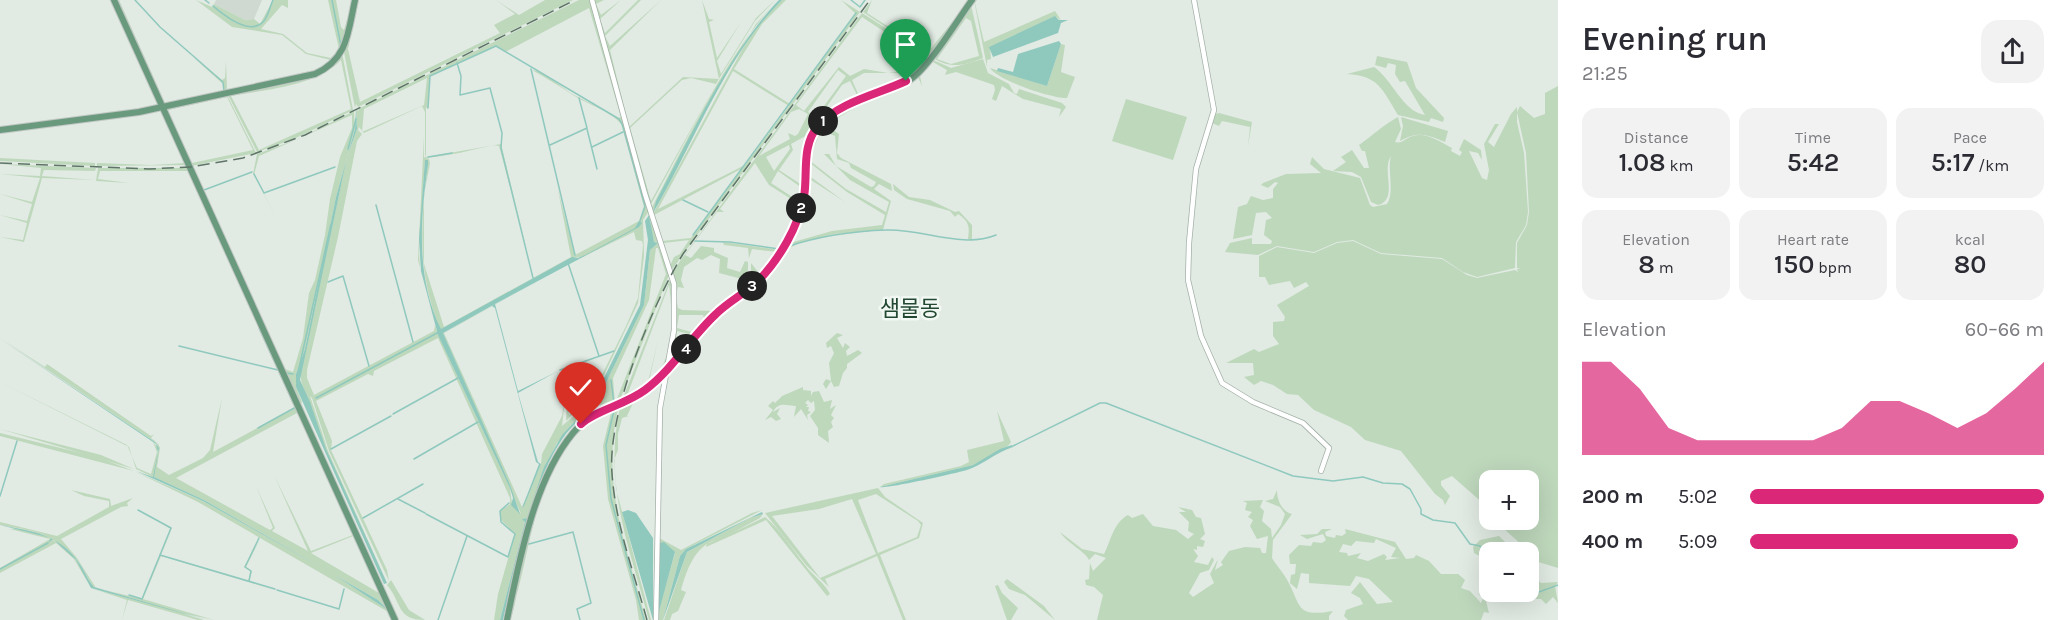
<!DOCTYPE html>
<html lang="en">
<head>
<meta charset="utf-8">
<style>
  :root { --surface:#fff; --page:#f2f2f3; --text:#2b2b33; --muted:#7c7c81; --accent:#db2777 }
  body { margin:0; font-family:Karla,"Noto Sans KR",sans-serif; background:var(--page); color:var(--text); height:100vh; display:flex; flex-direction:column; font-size:22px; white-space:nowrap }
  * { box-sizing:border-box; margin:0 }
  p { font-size:20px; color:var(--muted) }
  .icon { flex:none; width:33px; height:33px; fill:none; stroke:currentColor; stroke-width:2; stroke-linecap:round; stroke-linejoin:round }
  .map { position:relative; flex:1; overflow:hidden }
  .panel { display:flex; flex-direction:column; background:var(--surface); width:510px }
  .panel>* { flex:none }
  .fabs { position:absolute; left:1479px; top:470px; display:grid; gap:12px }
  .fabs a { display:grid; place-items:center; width:60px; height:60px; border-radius:12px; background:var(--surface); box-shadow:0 6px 24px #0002; font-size:30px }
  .pin { position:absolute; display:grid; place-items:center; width:51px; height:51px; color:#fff; margin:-62px -26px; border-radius:50% 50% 50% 0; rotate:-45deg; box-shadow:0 0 6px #0007 }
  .pin .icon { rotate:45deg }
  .km { position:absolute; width:30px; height:30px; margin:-15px; border-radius:50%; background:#222; color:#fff; font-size:16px; line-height:30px; text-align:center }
  .round { display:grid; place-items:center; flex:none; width:63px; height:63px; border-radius:18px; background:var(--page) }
  .headline { display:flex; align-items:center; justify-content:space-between; height:102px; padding:0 24px }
  h1 { font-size:33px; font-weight:600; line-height:45px }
  .metrics { display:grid; grid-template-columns:repeat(3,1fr); gap:9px; height:102px; padding:6px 24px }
  .metrics div { display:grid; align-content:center; border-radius:15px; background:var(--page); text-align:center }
  .metrics b { font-size:26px; font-weight:600 }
  .metrics small { font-size:16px; font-weight:400 }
  .metrics p { font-size:16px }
  .chart { height:168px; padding:12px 24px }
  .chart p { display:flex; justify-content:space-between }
  .chart svg { width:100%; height:108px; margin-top:6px; fill:var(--accent); opacity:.7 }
  ul { padding:0 24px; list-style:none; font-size:20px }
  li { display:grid; grid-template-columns:96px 72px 1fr; align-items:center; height:45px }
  li i { height:15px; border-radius:8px; background:var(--accent) }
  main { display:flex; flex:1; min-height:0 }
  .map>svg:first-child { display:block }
  .built { fill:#cfd9d1 }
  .green { fill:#bed8bc; fill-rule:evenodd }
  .water { fill:#8fc9be }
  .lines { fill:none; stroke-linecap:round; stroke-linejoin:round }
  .stream { stroke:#8fc9be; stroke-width:1.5 }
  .minor-casing { stroke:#a4b1a8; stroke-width:6 }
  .major-casing { stroke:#c1c7c4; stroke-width:8 }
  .minor { stroke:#fff; stroke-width:4.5 }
  .major { stroke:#6a9a7e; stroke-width:6 }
  .rail { stroke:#5e7467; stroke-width:1.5; stroke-dasharray:12 6; stroke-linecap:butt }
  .route-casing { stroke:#fff; stroke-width:12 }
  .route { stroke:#db2777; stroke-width:8 }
  .labels { text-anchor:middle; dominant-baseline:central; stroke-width:5; stroke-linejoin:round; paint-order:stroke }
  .quarter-label { font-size:22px; fill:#224832; stroke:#f1f7f2 }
</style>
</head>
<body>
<main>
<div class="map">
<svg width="1558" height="620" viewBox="0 0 1558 620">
  <rect width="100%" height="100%" fill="#e1eae3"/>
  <!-- built -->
  <polygon class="built" points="216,0 262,0 254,19 245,20 214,4"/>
  <!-- green -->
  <g class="green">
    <path d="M115,0h4l46,103 59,-12 -1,-7 -30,-27 29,23 3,-2 1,-16 1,28 92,-20 12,-10 -25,-6 -24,-19 -50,-8 -36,-27 16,7 2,-3 31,16 9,-1 6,5 13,-24h15v8l-6,-3 -21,24 22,5 24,19 24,5 8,-9 -11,-49h8l5,27 3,3 9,-30c-7,28 -9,51 -32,70l-157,35z"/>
    <polygon points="357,0 359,0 348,49 360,102 500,33 494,25 515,14 496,0 519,15 545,0 573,0 358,107 356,104 355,108 344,52 345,49 347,54 345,48"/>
    <path d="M579,0h12l58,211 -6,9 1,36 -6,47 -41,87 -31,31 1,-19 -8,-31 9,28 1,16 27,-28 30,-61 12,-28 5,-53 -1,-4 -6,-1 -2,-8 -66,32 -124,69 78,174 19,-43 1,-10 20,-38 2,-13 -7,-31 8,28 -3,26 29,-25h3l-37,42 -12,24 -18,51 -4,1 2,3 -25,98h-6l4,-26 17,-60 -14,-14 -1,-9 10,-7v-6l-72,-160 -64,33 -1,5 -5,-2 -52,27 16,40 -1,9 56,120 2,11 -60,-130 -17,-53 -2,-2 18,55 59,132c-27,-59 -59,-117 -77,-179 -4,-12 -11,-20 -9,-34l46,-213 10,-28 -1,-19 3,1 -1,-2zM589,8l32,109 -3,1c-13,-9 -29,-15 -42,-22 -15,-8 -30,-24 -44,-26 14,8 28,16 41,25 15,10 37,15 49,30l22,82 -5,14 -64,34 -17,-65 13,67 -127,70 -20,-63v-69l6,-32 -1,-4 -5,-2v-21l-6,124 17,65 -1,6 -120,64 -7,-17v-8l31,-133 19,-96 5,-7 -4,-4 1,-3 5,6 58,-27 3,6v42l1,4c23,-2 46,-8 68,-13l5,1 29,109 -27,-111 -75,13v-50l2,2 2,-33 66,-30 9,6zM427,78l-3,27 -62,27 2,-23zM425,160l3,5c-8,54 -11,113 13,165l130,-72 10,-1 -138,76 78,181 -9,-10 -2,-16 -73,-156 -17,-64 -1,-16z"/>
    <path d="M593,0h11l-8,4 5,11 20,-15 -21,19 5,14 33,-33h3l-36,36 5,10 51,-46 -51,50 19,77 54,-50 36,2 -17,-79 7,19 5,1 -5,2 8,36 24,-36 -24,39 4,13 35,-56 19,-18 -20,21 -38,61 -67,124zM691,78l25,6 -65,117 -21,-73 52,-48z"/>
    <path d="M778,0l-22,24 -16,26 -84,151 -2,11 88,-162 18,-28 22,-22h4l-24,24 -28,45 56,35 66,-90 -15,-14 19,12 -189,259 -20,-62c37,-69 73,-152 127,-209zM733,71l56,35 -44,59 -87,44zM741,169l-50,69 -29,3 -8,-26zM689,240l-9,14 -6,3 -4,9 -6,-23z"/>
    <path d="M872,0l-5,13 61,39 42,-52c-14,20 -42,67 -62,79 -27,17 -72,21 -93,48 -13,19 -9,45 -12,67 -6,31 -22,56 -42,80l17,-22 -26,-3 -3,9 -1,-10 -24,-3 -1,-3 57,8 19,-46 -30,-19 -14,-22 -35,46 4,3h-7l-32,43 6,3 10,-12 13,2v4l14,6 -1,10 13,4 5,-11 3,1v8l-6,9 -23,-6 1,-14 -9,-4 -9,5 -5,-2 -13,9 -3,13 3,8 -6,-1 -2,8 -4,-21 8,-13 182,-248 66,42 -65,-43zM862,17l62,41 -9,12 -27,3 -24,-4 -14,7 -11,-9 -35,44 -8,-6zM838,70l8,6 -30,41 -8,-5zM864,73h49l-15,9 -39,14 -7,-16zM850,81l8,16 -37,22 -1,-3 22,-31zM799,109l9,5 -10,20 -3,2 -7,-3 2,6 -31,17 32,-44zM809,134l-7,51 -23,-15 14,-20 -2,-6zM789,145l1,4 -16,22 -8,-14zM778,171l24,17 -2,14 -29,-19z"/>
    <polygon points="974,0 977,0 975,3 984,42 1055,11 1061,20 1056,17 990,47 991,59 987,60 987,67"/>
    <path d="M971,5l12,53c-19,8 -34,11 -51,-1zM966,18l5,3 8,35 -28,8 -14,-5z"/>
    <path d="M1061,44l4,1 -4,27 14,5 -8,21c-14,1 -70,-18 -77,-30l57,18z"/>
    <path d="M342,53l11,57 -59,29 -37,13 -29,-57 89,-20zM341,60l10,49 -92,41 -28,-54c33,-6 86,-10 110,-36z"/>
    <path d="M1377,56l30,6 9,26 28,30 -1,4 -12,-4 -2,4 -31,-7c-16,-26 -19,-39 -51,-41l27,-7c18,12 29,45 51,48l-20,-34 -5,1 -5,-8 1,-9 -8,-2 -2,5 -11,-3z"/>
    <polygon points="931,59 951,68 983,59 988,73 1009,84 1014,93 1017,94 1019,89 1062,103 1066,107 1059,117 1061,109 1023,99 1002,86 996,101 992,99 995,90 994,85 956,72 945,75 947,70 931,61 920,76 922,86 918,77"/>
    <polygon points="1558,86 1558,568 1535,561 1532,565 1534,556 1493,519 1528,519 1528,480 1490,480 1489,515 1485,505 1452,476 1441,481 1441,485 1450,496 1445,505 1443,500 1435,494 1401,451 1365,440 1351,427 1314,410 1298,395 1287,394 1273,385 1261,381 1254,385 1244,377 1254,375 1253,363 1226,363 1254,349 1259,352 1279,344 1273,336 1273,322 1284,321 1285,317 1277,305 1309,286 1306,282 1294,288 1290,281 1269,285 1265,277 1259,277 1259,256 1277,247 1314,253 1337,243 1353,241 1381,254 1442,259 1467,275 1477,278 1515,270 1518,272 1517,269 1521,268 1517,268 1517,243 1527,225 1529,212 1526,153 1517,112 1520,106 1534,118 1545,114 1545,93"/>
    <path d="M888,90l1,2 -30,13 -33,20 13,9 -2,19 4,5 50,26 1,7 -13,-7 -5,5 17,12 -8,29 -49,4 -43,11 -3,2 10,-3 -13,6 -22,32 -2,-3c19,-23 35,-46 43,-76 6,-24 -2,-54 15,-76 16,-18 48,-28 69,-37zM821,130l14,6 2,23 12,4 2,5 25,14 -2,4 -3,1 -35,-21 -7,-12h-5l26,26 39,22 -3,10 -40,-23 -37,-29zM810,163l37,29 38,23 -3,10 -50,6 -42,12 15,-40 3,-25 37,24 -37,-27z"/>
    <path d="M227,95l29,58 -65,13 -24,-57zM227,97l26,53 -61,13 -24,-53z"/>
    <polygon points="1126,99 1187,117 1173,160 1112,141"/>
    <path d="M1517,107v15l7,31 4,59 -2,13 -10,17 -1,26 -38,9 -14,-5 -21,-14 -61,-5 -28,-13 -16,2 -23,10 -37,-6 -19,9 -33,-3 5,-9 22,-5v6h19l1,-3 -8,-6 2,-15 6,-2 -6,-6 -10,1 -4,22 -19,4 5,-32 9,-3 4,-8 12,4 10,-2v-9l5,-6 -3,-1 -7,6 -7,-3 2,-2 23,-9 35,-1 -11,-9 2,-7 12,12 36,9 10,27 3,2 14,-3c8,-12 0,-33 4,-48 -10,14 8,43 -13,49l-7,-3 -10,-25 -9,-5 -19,-1 13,-9 -5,-5 11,-7 12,18h5l-4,-17h-3l-3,-6c13,-9 24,-20 39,-28l3,12 -6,13c8,2 10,-4 18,-6 13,-4 27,6 39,12l-1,3 9,5 2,-4 -3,-2 5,-11 17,11 1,10 -4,-7 -9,-2 13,27 5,2 2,-10 -5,-26 11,-20h4l-11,18 6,5 17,-33z"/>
    <polygon points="354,111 355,129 336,197 305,349 296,374 296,387 302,402 299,406 224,238 285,369 293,372 303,338 309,293 315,280 325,235 330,199 340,157 352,128 352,115 259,156 254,175 276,217 253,174 257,154 298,139"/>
    <polygon points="1219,113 1252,122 1248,146 1250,127 1222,121 1219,126 1212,123 1215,114"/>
    <path d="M1401,117l47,14 -3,11c-19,-8 -27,-11 -45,-1l3,-15z"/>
    <polygon points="0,158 95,163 95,166 0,161"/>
    <polygon points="97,163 151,165 186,163 188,165 97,166"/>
    <polygon points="0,164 96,168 95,171 44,170 42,176 95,180 42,178 24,242 0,237 23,240 27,223 0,215 27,221 32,204 0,194 32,202 40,178 0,174 40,176 41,168"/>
    <polygon points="98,168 189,168 259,325 188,171 100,171 98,179 129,183 96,181"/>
    <path d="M893,184l16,13 21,3 25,12 4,-1 13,14v16l-4,-2c2,-12 1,-18 -10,-25l-3,3 -5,-6 -43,-12 -13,-9z"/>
    <path d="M651,215l18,60 -51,130 -15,5 -6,-9 47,-96 6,-55 8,-7 -4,-1 -4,-15zM656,248h2l8,26 -51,130 -2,-26 36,-78z"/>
    <path d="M751,263l7,9v7l-34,26 -51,54 3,-62 2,11 4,2 32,1 40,-30 -1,-5 -9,5 7,-9zM679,315h24l2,5 -10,13 -18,-5zM677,331l16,4 -18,21 -1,-1z"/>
    <path d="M671,277l2,53 -9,42 -43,31zM669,285c4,29 7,78 -20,96l9,-41 -10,42 -22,16z"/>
    <polygon points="837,333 843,335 837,338 843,348 845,343 850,347 846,351 847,356 858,350 862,353 847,364 847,368 843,373 839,386 834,387 831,381 826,389 823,384 826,379 831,381 829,363 834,353 831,346 827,348 826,343"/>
    <path d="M0,338l45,29 2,-3 104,72 3,-2 -3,4c4,3 8,6 9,10l-3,19 12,8 34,-17 7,-8 12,-52 -9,54 83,-45 94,206 -192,-111 -62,-30 67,29 130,73 54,35 -9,-9 -174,-100 -51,-23 4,-17 -4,17 -17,-8 -7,-22 -129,-65 127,63 10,23 14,6 6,-22 -4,-10 5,6 -1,11 2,-11 -4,-6zM297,413l56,122 -42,16 -37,-76 34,76 -36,-20 3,-3 -19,-42 17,42 -3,2 -94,-52zM353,536l26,57 -68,-40z"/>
    <path d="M663,380l1,2 -6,30 5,-29 -2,-1 -27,19 -7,15h2l-7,2 -4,16v16l-4,10 2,29 35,131h-2c-20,-74 -46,-136 -29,-213z"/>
    <path d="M803,387v3l8,1v5l2,-4 6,-1 5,11 8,-2 -2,9 6,-4 -5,10 3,3 -3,4 2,5 -5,4 1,12 -11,-8v-7l-8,-12 5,-6 -1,-9 -3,2 -3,-3 -3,3 3,2 -2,2h3l-1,4 3,1 -4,3 1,5 -7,-11 -7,8 2,-11c-10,0 -17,-5 -23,6l7,-4 -3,6 4,5 -5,2 -5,-4 -6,3 8,-10 -5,-4 5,-5 2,2 7,-7z"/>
    <path d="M618,408c-17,78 8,137 28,212h-7l-3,-20 -28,-101 -5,-53 8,-33c-69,23 -77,117 -93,177 -3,9 -4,25 -9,30 11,-52 28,-148 65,-187 13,-13 27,-18 44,-25z"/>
    <polygon points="997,411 1011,442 1008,446 973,465 880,487 884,484 961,466 969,462 967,450 1004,441"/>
    <polygon points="0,429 101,455 134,469"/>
    <polygon points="0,433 97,457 134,471 0,436"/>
    <path d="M878,488l7,9 38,26 -4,15 -39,17 26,65h-3l-26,-64 -52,23 4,8 -23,-22 -41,-52zM876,494l42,27 3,4 -4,12 -39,16 -20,-53zM852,499l24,55 -56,24 -48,-62 47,-7z"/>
    <path d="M71,490l39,9 1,7 22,-8 -6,5 1,3 -7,1 -60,32 16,19 19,30 46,11 29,-70 -34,-20 35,19 -11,27 87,26 3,-9 -7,-5 16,-28 -14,28 6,4 -3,10 26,9 -114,-34 -18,43 71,21 -33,-7 23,7h-6l-70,-20 -6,20 5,-20 -36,-12 -17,-29 -18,-16 -56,30v-5l50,-29 -40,-10c26,-2 53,13 68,34 5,8 8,17 13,25l67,18 -64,-19c-6,-6 -9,-16 -15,-24 -19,-28 -48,-33 -79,-38v-3l57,14 52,-29v-6l-25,-5z"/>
    <path d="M1277,490c0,10 5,22 15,24l-19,26 -1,18c4,7 10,13 14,20 16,27 8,40 47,33l-4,5v4h-232l6,-25 -9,-8 -8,-2 -1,-5 4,-1 1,-16 3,8 13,-13 -11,-4 -6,6c-3,-8 -22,-17 -29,-28l22,17 22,5c7,-13 9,-31 24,-39l4,3 11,-4 10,12 23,4 12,9 6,-5 -6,-3 1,-9 -10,-10h7l-8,-5 14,3 4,7 5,1 4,16 -5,5 5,2 -2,6 -6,-1v4l-4,-1 5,7 -4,6 14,3 4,-8 2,3 -5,10 -9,3 -11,20 4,4 21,-14 -4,-9 8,-15 -3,11 8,-5 -2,-3 8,-11 16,-4 15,1 2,5h4l2,-17 -11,3 -7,-13 3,-6 -5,-3 4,-5 -7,-2 2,-7 -4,-2 20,-1 -3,7 4,4 -2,10 9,8 1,9 9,-13 4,-11 -5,-7 -15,-6 8,-2z"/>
    <path d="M762,510l-76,39 -6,7 -17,64h-5l1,-82 22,12 71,-37zM664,544l11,9 -17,60z"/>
    <path d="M763,514l-3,4 -28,15 33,-16c16,13 27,32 40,48 8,11 19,17 25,29l-3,2 -61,-76 -60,27 1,-3 9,-4c-21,6 -29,29 -35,50l5,2 -8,19 -6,3 -2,6h-6l23,-68 63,-34z"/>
    <path d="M1322,529h10l-7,3 1,4 9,2 1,-3 6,1 4,-3 -1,-4 50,13 11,17 8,-1 2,-3 13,6 12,13h17l7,6 -4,8 9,3 11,12 2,-5 -6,-5 8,4 4,16 -5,-1 -3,8h-133l-4,-4 2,-6 17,-6 -3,-6 -9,-5 9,-11 17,22 16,-2 -24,-23 -13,-3 -6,10 -41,-3v-9l-8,-1 -4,16 -7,-6 1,-8 4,-1 1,-10h-6l-1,-9 10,-10 12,1 2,-4 9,1 4,-3 -3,-6 -16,5 -7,-4 17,-1zM1376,539l20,9 -5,9 9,1 -15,2 2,-3 -3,-3 -16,7 -11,-3 4,-5 -13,3 -1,-3 -8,-1 4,-8 8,2 5,-5 18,2z"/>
    <polygon points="1499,536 1515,552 1490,552 1485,559 1474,553 1473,547 1480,540"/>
    <polygon points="1528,571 1541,583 1558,582 1555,586 1558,603 1553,597 1546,604 1541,599 1534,599 1530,590 1535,586 1529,578"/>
    <polygon points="1007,579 1044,606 1055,620 1025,595 1009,589 1004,582"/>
    <path d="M391,580l18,30 16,10c-29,0 -23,-18 -38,-35z"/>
    <polygon points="998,585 1002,593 1018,608 1011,620 1007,620 995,586"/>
  </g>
  <!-- water -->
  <g class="water">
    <path d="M779,0h3c-59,59 -87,142 -129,213l3,-12c34,-63 74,-151 123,-201z"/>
    <polygon points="1055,16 1059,20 1068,20 1061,23 1058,33 993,57 989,47"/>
    <polygon points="1059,41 1061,44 1047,86 997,71 998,68 1013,72 1018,54"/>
    <polygon points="356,110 357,129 347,157 300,380 310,402 326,449 387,583 384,584 296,387 296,374 305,349 336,197 355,129"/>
    <path d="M425,160h3v5c-8,54 -12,114 13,164l131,-72 6,1 7,-3 50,-27 4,-7 3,2 -3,4 -144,77 23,87 40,-20 -40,22 20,69 3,2 -17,42 -2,2 17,-44 -3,-2 -41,-154 -3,-2 3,-2 -52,29 67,152 10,29 -9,-9 2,-7 -3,-10 -72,-153 -17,-64 -2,-32z"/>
    <polygon points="649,215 654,242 658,243 650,250 644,305 597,401 595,396 640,305 648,240 645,221"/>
    <polygon points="0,339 155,442 159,448 154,477 204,500 378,600 388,610 333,574 203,501 136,471 153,477 158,452 156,444"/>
    <path d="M594,401l1,4c-10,10 -24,21 -32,33 -31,43 -48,130 -60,182h-3l25,-98 -3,-3 5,-1 17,-51 18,-32z"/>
    <path d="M1012,445l1,2c-18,6 -32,19 -46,23 -10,3 -81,19 -87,17l93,-22 27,-16z"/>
    <polygon points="628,510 636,513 653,538 653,620 622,512"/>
    <polygon points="762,512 763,514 750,518 687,552 663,620 680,556 686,549"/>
    <path d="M0,525c31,6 60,9 79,38 6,8 9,18 15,24l113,33 -116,-32 -15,-28 -23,-21 -5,4 3,-5z"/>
    <polygon points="664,542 675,552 658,615 660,543"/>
  </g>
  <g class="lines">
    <!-- stream -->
    <g class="stream">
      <polyline points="135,0 160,27 223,82 224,92"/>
      <polyline points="205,0 209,3"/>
      <polyline points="332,0 341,46"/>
      <polyline points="851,0 860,7 865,0"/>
      <path d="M213,6c11,9 36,30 50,16 5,-5 7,-16 10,-22"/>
      <polyline points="457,63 461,76 460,95 490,88 502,133 501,148 533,278"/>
      <polyline points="531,69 575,255"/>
      <polyline points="428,108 430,76 496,46 619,119 622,124 645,206 640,221"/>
      <polyline points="587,129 597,169"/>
      <polyline points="550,145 587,128 579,98"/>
      <polyline points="592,147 623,132"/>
      <polyline points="348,149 356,119"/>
      <polyline points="428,157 452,153"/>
      <polyline points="254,174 264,193 335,167"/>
      <polyline points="204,190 252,172"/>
      <polyline points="683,200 708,212"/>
      <polyline points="376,205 413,342"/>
      <polyline points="693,235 856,13"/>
      <polyline points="695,241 730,242 779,249"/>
      <path d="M786,247c33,-11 67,-16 101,-17 37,-1 75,19 109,5"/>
      <polyline points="568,263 599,356"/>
      <polyline points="328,282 343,276 369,366"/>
      <polyline points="259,328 295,407"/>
      <polyline points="179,346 278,370"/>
      <polyline points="299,368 331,224"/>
      <polyline points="560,370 614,351"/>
      <polyline points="286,373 293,374"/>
      <polyline points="611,380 614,403"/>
      <polyline points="316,398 439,332"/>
      <polyline points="614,410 606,445 611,499 644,620"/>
      <polyline points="393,414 458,378"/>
      <polyline points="258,428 296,407"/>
      <polyline points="1013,446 1100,403 1106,403 1293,476 1333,481 1363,477 1383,483 1402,484 1410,489 1421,509 1421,514 1433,520 1455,523 1470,544 1480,546 1485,554 1490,554"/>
      <polyline points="331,449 391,416"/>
      <polyline points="414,459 478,422"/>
      <polyline points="0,496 17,441"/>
      <polyline points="398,499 425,513"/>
      <polyline points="138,510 171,528 160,555 275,589"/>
      <polyline points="426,514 508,557 515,534 501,522 500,511 509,503"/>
      <polyline points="363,518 423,484"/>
      <polyline points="529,544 573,532 591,603 577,609 580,620"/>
      <polyline points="0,569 48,543"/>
      <polyline points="1528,578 1539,592 1558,585"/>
      <polyline points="249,581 251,571 245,567 259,538"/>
      <polyline points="277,590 339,609 344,589"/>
      <polyline points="129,595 142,599 160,555"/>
      <polyline points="438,620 467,536"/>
    </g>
    <defs>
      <g id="minor">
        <polyline points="592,0 645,194 674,284 674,330 660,408 656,620"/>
        <polyline points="1194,0 1214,110 1196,169 1189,243 1188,280 1201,336 1222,383 1253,402 1303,423 1329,448 1321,471"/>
      </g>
      <g id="major">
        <polyline points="114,0 395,620"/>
        <path d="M0,130l139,-18 176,-38c33,-15 33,-42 40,-74"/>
        <path d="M507,620c12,-59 27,-140 66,-187 18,-22 50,-27 73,-44 27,-20 44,-49 67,-73 12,-12 27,-20 40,-31 10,-8 19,-20 26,-31 13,-16 24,-42 26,-63 2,-21 -2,-48 13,-65 24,-26 64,-29 93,-47 18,-12 47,-60 61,-79"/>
      </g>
    </defs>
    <!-- minor casing -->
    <use href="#minor" class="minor-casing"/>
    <!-- major casing -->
    <use href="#major" class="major-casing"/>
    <!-- minor -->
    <use href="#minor" class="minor"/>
    <!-- major -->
    <use href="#major" class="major"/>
    <!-- rail -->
    <g class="rail">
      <polyline points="0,163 149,169 190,167 243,158 305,135 575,0"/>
      <path d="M647,620c-13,-47 -32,-97 -35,-147 -5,-59 40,-168 71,-219l187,-254"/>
    </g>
  </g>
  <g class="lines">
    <defs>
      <path id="route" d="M581,424c15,-14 44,-19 64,-34 29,-22 45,-52 71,-76 13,-13 30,-21 43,-34 21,-22 39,-53 45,-83 4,-23 -3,-51 14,-71 21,-24 60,-32 88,-45"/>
    </defs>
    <!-- route casing -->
    <use href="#route" class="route-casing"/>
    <!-- route -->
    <use href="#route" class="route"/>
  </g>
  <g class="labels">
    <!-- quarter labels -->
    <g class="quarter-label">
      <text x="910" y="309">샘물동</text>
    </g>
  </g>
</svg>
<div class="fabs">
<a>+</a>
<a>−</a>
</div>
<div class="pin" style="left:906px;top:81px;background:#1e9e55"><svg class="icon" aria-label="arrive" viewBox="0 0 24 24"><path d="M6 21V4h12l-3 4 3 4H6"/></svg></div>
<div class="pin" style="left:581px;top:424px;background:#d93025"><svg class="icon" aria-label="check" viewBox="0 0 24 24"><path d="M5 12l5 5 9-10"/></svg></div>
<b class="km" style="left:823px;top:121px">1</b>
<b class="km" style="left:801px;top:208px">2</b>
<b class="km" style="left:752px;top:286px">3</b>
<b class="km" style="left:686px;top:349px">4</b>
</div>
<section class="panel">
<div class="headline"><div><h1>Evening run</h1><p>21:25</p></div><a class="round"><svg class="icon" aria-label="share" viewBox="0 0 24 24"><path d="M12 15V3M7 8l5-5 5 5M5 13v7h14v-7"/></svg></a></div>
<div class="metrics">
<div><p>Distance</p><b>1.08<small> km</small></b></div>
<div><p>Time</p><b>5:42</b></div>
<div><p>Pace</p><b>5:17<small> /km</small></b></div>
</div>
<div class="metrics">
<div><p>Elevation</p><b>8<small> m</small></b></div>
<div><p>Heart rate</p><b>150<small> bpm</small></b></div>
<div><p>kcal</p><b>80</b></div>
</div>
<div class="chart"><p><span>Elevation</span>60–66 m</p>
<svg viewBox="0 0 160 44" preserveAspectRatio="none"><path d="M0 44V6L10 6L20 17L30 33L40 38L50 38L60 38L70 38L80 38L90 33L100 22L110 22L120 27L130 33L140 27L150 17L160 6V44z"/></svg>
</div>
<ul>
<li><b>200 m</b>5:02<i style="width:100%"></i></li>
<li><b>400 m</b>5:09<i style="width:91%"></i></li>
</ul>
</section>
</main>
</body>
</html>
